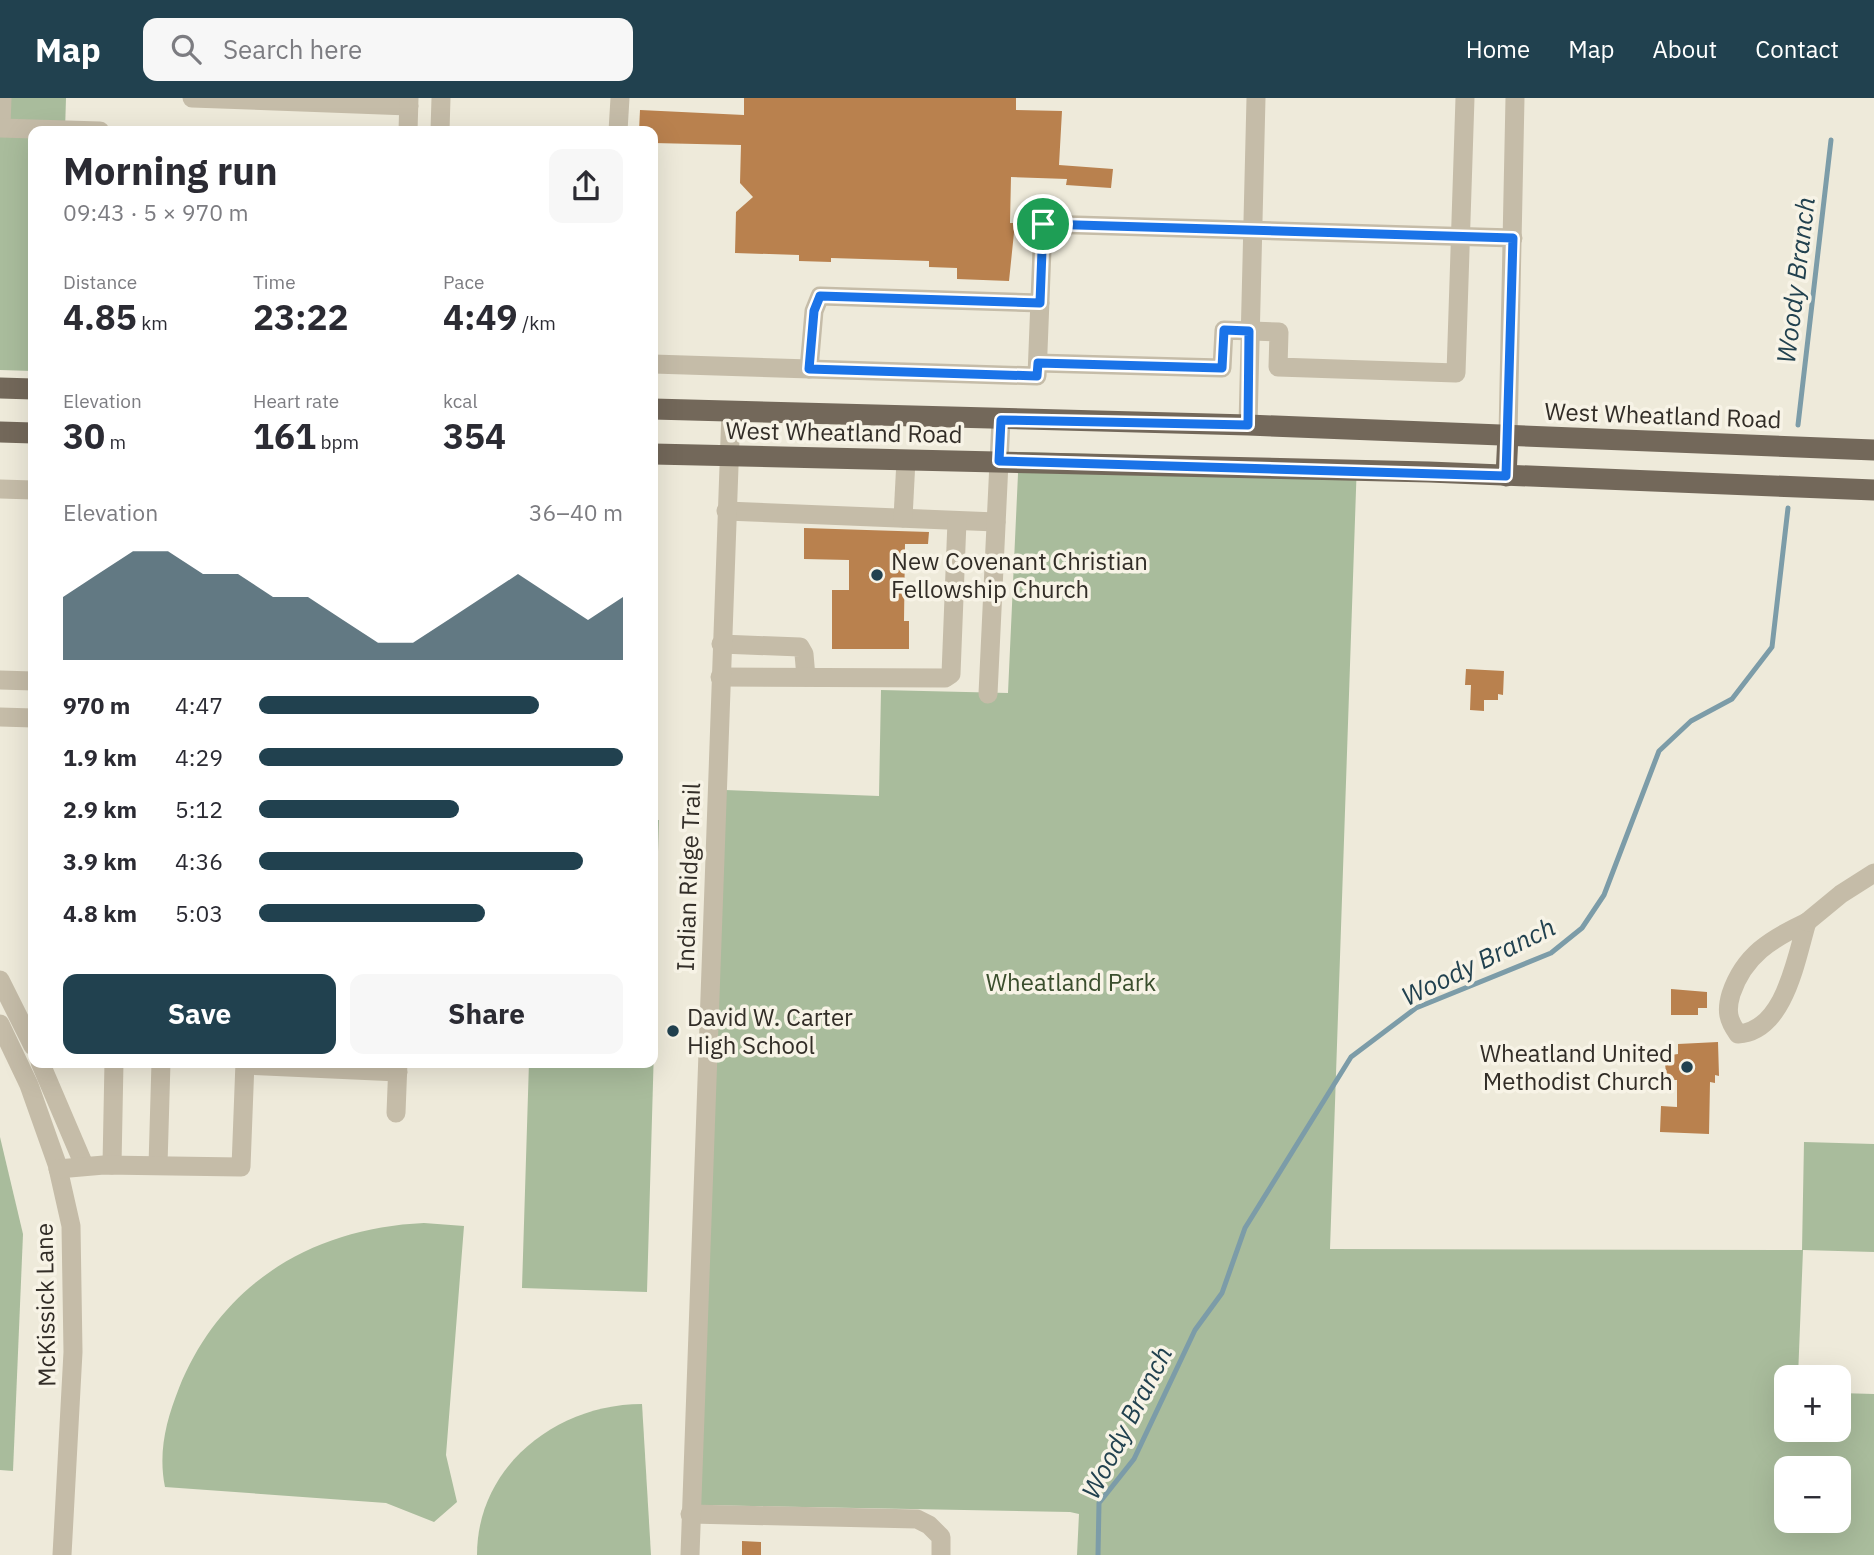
<!DOCTYPE html>
<html lang="en">
<head>
<meta charset="utf-8">
<style>
  :root { --surface:#fff; --page:#f7f7f7; --text:#2b2b33; --muted:#7c7c81; --accent:#21414f }
  body { margin:0; font-family:"IBM Plex Sans",sans-serif; background:var(--page); color:var(--text); height:100vh; display:flex; flex-direction:column; font-size:26px; white-space:nowrap }
  * { box-sizing:border-box; margin:0 }
  p { font-size:23px; color:var(--muted) }
  .icon { flex:none; width:38px; height:38px; fill:none; stroke:currentColor; stroke-width:2; stroke-linecap:round; stroke-linejoin:round }
  .map { position:relative; flex:1; overflow:hidden }
  .side { position:absolute; left:28px; top:28px; width:630px; height:942px; display:flex; flex-direction:column; background:var(--surface); border-radius:14px; box-shadow:0 7px 28px #0002 }
  .side>* { flex:none }
  .tools { position:absolute; left:1774px; top:1267px; display:grid; gap:14px }
  .tools a { display:grid; place-items:center; width:77px; height:77px; border-radius:14px; background:var(--surface); box-shadow:0 7px 28px #0002; font-size:35px }
  .pin { position:absolute; display:grid; place-items:center; width:60px; height:60px; color:#fff; margin:-30px; border:4px solid #fff; border-radius:50%; box-shadow:0 2px 7px #0007 }
  .round { display:grid; place-items:center; flex:none; width:74px; height:74px; border-radius:14px; background:var(--page) }
  .summary { display:flex; align-items:center; justify-content:space-between; height:119px; padding:0 35px }
  h1 { font-size:38px; font-weight:800; line-height:52px }
  .stats { display:grid; grid-template-columns:repeat(3,1fr); gap:10px; height:119px; padding:7px 35px }
  .stats div { display:grid; align-content:center }
  .stats b { font-size:35px; font-weight:800 }
  .stats small { font-size:19px; font-weight:400 }
  .stats p { font-size:19px }
  .chart { height:196px; padding:14px 35px }
  .chart p { display:flex; justify-content:space-between }
  .chart svg { width:100%; height:126px; margin-top:7px; fill:var(--accent); opacity:.7 }
  .cta { display:flex; gap:14px; margin-top:auto; padding:14px 35px }
  .cta a { flex:1; height:80px; border-radius:14px; background:var(--accent); color:#fff; font-size:28px; font-weight:800; line-height:80px; text-align:center }
  .cta a+a { background:var(--page); color:var(--text) }
  ul { padding:0 35px; list-style:none; font-size:23px }
  li { display:grid; grid-template-columns:112px 84px 1fr; align-items:center; height:52px }
  li i { height:18px; border-radius:9px; background:var(--accent) }
  header { display:flex; align-items:center; gap:42px; box-sizing:border-box; height:98px; padding:0 35px; background:var(--accent); color:#fff }
  header strong { font-size:33px }
  nav { display:flex; gap:38px; margin-inline-start:auto; font-size:24px }
  .search { width:490px; height:63px; background:var(--page); display:flex; align-items:center; gap:18px; box-sizing:border-box; padding:0 24px; border-radius:14px; color:var(--muted); font-size:26px }
  .map>svg:first-child { display:block }
  .green { fill:#a9bc9c; fill-rule:evenodd }
  .lines { fill:none; stroke-linecap:round; stroke-linejoin:round }
  .stream { stroke:#7c9ca8; stroke-width:5 }
  .building { fill:#b9814e }
  .minor { stroke:#c5bca8; stroke-width:19 }
  .major { stroke:#73685a; stroke-width:21 }
  .route-casing { stroke:#fff; stroke-width:14 }
  .route { stroke:#1a73e8; stroke-width:9 }
  .poi-dot { fill:#21414f; stroke:#f7f3e6; stroke-width:2.5 }
  .labels { text-anchor:middle; dominant-baseline:central; stroke-width:7; stroke-linejoin:round; paint-order:stroke }
  .street-label { font-size:24px; fill:#322d27; stroke:#f7f3e6 }
  .poi-label { font-size:24px; fill:#322d27; stroke:#f7f3e6; text-anchor:start }
  .park-label { font-size:24px; fill:#3a4e2d; stroke:#f7f3e6 }
  .water-label { font-size:26px; font-style:italic; fill:#21414f; stroke:#f7f3e6 }
</style>
</head>
<body>
<header>
<strong>Map</strong>
<div class="search"><svg class="icon" aria-label="search" viewBox="0 0 24 24"><circle cx="10" cy="10" r="6"/><path d="M15 15l6 6"/></svg>Search here</div>
<nav><a>Home</a><a>Map</a><a>About</a><a>Contact</a></nav>
</header>
<div class="map">
<svg width="1874" height="1457" viewBox="0 0 1874 1457">
  <rect width="100%" height="100%" fill="#eeeada"/>
  <!-- green -->
  <g class="green">
    <polygon points="0,0 66,0 65,33 33,33 33,273 0,272"/>
    <path d="M1019,354l338,9 -27,788 472,1 2,-108 70,2v108l-71,-2 -5,127h-11v53h52v-37l35,1v161h-797l2,-41 -9,-2 -370,-7 25,-715 154,6 2,-106 127,3zM1787,1370h52v53h-52z"/>
    <polygon points="653,722 659,722 656,815 653,815"/>
    <polygon points="653,914 655,915 647,1194 522,1190 529,964 653,964"/>
    <polygon points="0,1039 23,1136 13,1373 0,1372"/>
    <path d="M424,1125l40,3 -18,229 11,47 -23,20 -48,-19 -221,-16c-7,-35 1,-66 14,-99 42,-105 134,-160 245,-165z"/>
    <path d="M642,1306l9,151h-174c0,-90 81,-151 165,-151z"/>
  </g>
  <g class="lines">
    <!-- stream -->
    <g class="stream">
      <polyline points="1798,327 1831,42"/>
      <polyline points="1098,1457 1099,1405 1134,1361 1195,1232 1222,1195 1245,1130 1351,959 1416,910 1551,855 1582,830 1604,797 1659,653 1691,623 1732,601 1772,549 1788,410"/>
    </g>
  </g>
  <!-- building -->
  <g class="building">
    <polygon points="744,0 1016,0 1016,12 1062,13 1059,67 1113,71 1111,90 1066,87 1067,81 1011,79 1010,125 1015,125 1009,183 957,181 957,170 929,169 929,163 831,160 831,164 799,163 799,157 735,155 736,114 753,99 740,85 741,47 653,45 653,33 639,33 640,12 744,17"/>
    <polygon points="804,430 929,434 928,446 905,446 904,523 909,523 909,551 832,551 832,492 849,492 849,462 804,461"/>
    <polygon points="1466,571 1504,573 1503,597 1498,596 1498,602 1484,602 1484,613 1470,612 1471,587 1465,587"/>
    <polygon points="1671,891 1707,894 1707,910 1698,910 1698,917 1671,917"/>
    <polygon points="1718,944 1719,978 1715,977 1715,985 1710,984 1709,1036 1660,1034 1661,1008 1677,1009 1677,982 1667,982 1664,958 1678,956 1678,946"/>
    <polygon points="742,1443 761,1444 761,1457 742,1457"/>
  </g>
  <g class="lines">
    <!-- minor -->
    <g class="minor">
      <polyline points="192,0 409,8"/>
      <polyline points="1,29 2,0"/>
      <polyline points="0,30 100,33"/>
      <polyline points="408,33 409,0"/>
      <polyline points="440,33 441,0"/>
      <polyline points="618,33 620,0"/>
      <polyline points="1038,265 1222,270 1224,232 1279,234 1278,269 1456,275 1465,0"/>
      <polyline points="653,266 1037,278 1043,126 1513,140"/>
      <polyline points="809,271 814,213 820,198 1040,205"/>
      <polyline points="1248,327 1256,0"/>
      <polyline points="1508,337 1515,0"/>
      <polyline points="0,391 33,392"/>
      <polyline points="726,413 996,424"/>
      <polyline points="903,420 906,362"/>
      <polyline points="721,546 800,549 804,556 806,579"/>
      <polyline points="720,579 945,580 951,576 957,423"/>
      <polyline points="0,582 33,583"/>
      <polyline points="988,596 1001,322"/>
      <polyline points="0,619 33,620"/>
      <path d="M1807,824c-11,36 -22,109 -69,112 -10,-14 -12,-23 -7,-40 13,-39 40,-55 76,-72z"/>
      <polyline points="1807,824 1841,796 1874,775"/>
      <polyline points="0,882 33,948"/>
      <polyline points="0,926 29,987 57,1066 71,1128 73,1254 62,1457"/>
      <polyline points="40,964 84,1067"/>
      <polyline points="245,967 398,974"/>
      <polyline points="396,1015 398,964"/>
      <polyline points="112,1067 114,964"/>
      <polyline points="158,1067 161,964"/>
      <polyline points="58,1071 104,1067 241,1069 245,964"/>
      <polyline points="690,1416 917,1421 929,1427 941,1439 941,1457"/>
      <polyline points="690,1457 731,313"/>
    </g>
    <!-- major -->
    <g class="major">
      <polyline points="0,290 33,291"/>
      <polyline points="653,311 1248,327 1874,352"/>
      <polyline points="0,334 33,335"/>
      <polyline points="653,356 1429,374 1874,392"/>
      <polyline points="1506,378 1508,337"/>
    </g>
  </g>
  <g class="lines">
    <defs>
      <polygon id="route" points="1043,126 1513,140 1506,378 999,363 1001,322 1248,327 1249,233 1224,232 1222,270 1038,265 1037,278 809,271 814,213 820,198 1040,205"/>
    </defs>
    <!-- route casing -->
    <use href="#route" class="route-casing"/>
    <!-- route -->
    <use href="#route" class="route"/>
  </g>
  <!-- markers -->
  <g class="poi-dot">
    <circle cx="877" cy="477" r="7"/>
    <circle cx="673" cy="933" r="7"/>
    <circle cx="1687" cy="969" r="7"/>
  </g>
  <g class="labels">
    <!-- street labels -->
    <g class="street-label">
      <text transform="translate(1663 317) rotate(2)">West Wheatland Road</text>
      <text transform="translate(844 334) rotate(1)">West Wheatland Road</text>
      <text transform="translate(688 779) rotate(-88)">Indian Ridge Trail</text>
      <text transform="translate(45 1207) rotate(-91)">McKissick Lane</text>
    </g>
    <!-- poi labels -->
    <g class="poi-label">
      <text x="891" y="463">New Covenant Christian<tspan x="891" dy="28">Fellowship Church</tspan></text>
      <text x="687" y="919">David W. Carter<tspan x="687" dy="28">High School</tspan></text>
      <text x="1673" y="955" text-anchor="end">Wheatland United<tspan x="1673" dy="28">Methodist Church</tspan></text>
    </g>
    <!-- park labels -->
    <g class="park-label">
      <text x="1071" y="884">Wheatland Park</text>
    </g>
    <!-- water labels -->
    <g class="water-label">
      <text transform="translate(1795 182) rotate(-83)">Woody Branch</text>
      <text transform="translate(1478 863) rotate(-26)">Woody Branch</text>
      <text transform="translate(1126 1324) rotate(-63)">Woody Branch</text>
    </g>
  </g>
</svg>
<div class="tools">
<a>+</a>
<a>−</a>
</div>
<div class="pin" style="left:1043px;top:126px;background:#1e9e55"><svg class="icon" aria-label="arrive" viewBox="0 0 24 24"><path d="M6 21V4h12l-3 4 3 4H6"/></svg></div>
<section class="side">
<div class="summary"><div><h1>Morning run</h1><p>09:43 · 5 × 970 m</p></div><a class="round"><svg class="icon" aria-label="share" viewBox="0 0 24 24"><path d="M12 15V3M7 8l5-5 5 5M5 13v7h14v-7"/></svg></a></div>
<div class="stats">
<div><p>Distance</p><b>4.85<small> km</small></b></div>
<div><p>Time</p><b>23:22</b></div>
<div><p>Pace</p><b>4:49<small> /km</small></b></div>
</div>
<div class="stats">
<div><p>Elevation</p><b>30<small> m</small></b></div>
<div><p>Heart rate</p><b>161<small> bpm</small></b></div>
<div><p>kcal</p><b>354</b></div>
</div>
<div class="chart"><p><span>Elevation</span>36–40 m</p>
<svg viewBox="0 0 160 44" preserveAspectRatio="none"><path d="M0 44V22L10 14L20 6L30 6L40 14L50 14L60 22L70 22L80 30L90 38L100 38L110 30L120 22L130 14L140 22L150 30L160 22V44z"/></svg>
</div>
<ul>
<li><b>970 m</b>4:47<i style="width:77%"></i></li>
<li><b>1.9 km</b>4:29<i style="width:100%"></i></li>
<li><b>2.9 km</b>5:12<i style="width:55%"></i></li>
<li><b>3.9 km</b>4:36<i style="width:89%"></i></li>
<li><b>4.8 km</b>5:03<i style="width:62%"></i></li>
</ul>
<div class="cta"><a>Save</a><a>Share</a></div>
</section>
</div>
</body>
</html>
